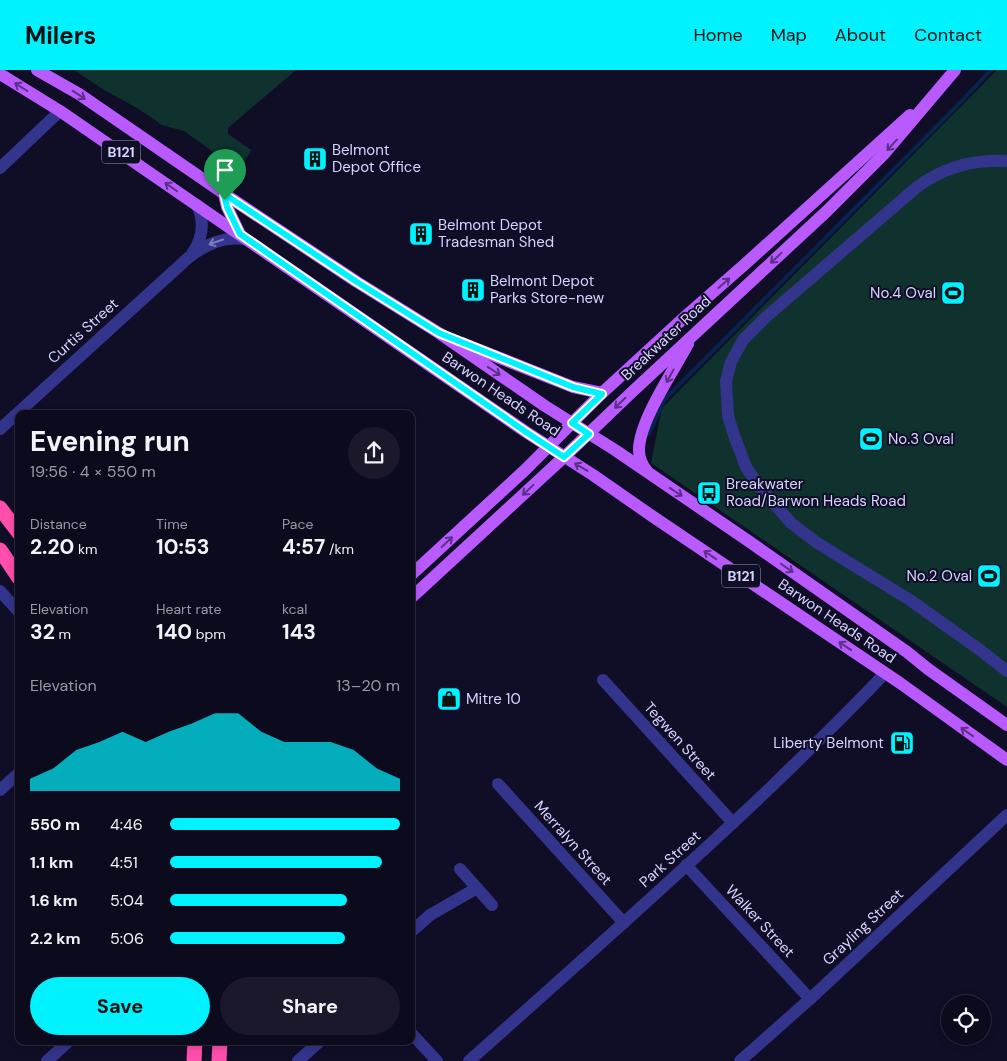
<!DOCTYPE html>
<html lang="en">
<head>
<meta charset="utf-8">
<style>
  :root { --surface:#0c0a1d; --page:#1a182a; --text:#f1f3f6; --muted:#9a9aa4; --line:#2c2b3b; --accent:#00f2fe }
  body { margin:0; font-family:"DM Sans",sans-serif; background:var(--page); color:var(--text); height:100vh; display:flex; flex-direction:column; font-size:19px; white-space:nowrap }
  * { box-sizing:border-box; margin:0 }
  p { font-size:16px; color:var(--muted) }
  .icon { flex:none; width:28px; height:28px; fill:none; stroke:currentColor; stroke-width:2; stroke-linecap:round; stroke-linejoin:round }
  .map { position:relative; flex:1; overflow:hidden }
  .drawer { position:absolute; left:15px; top:340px; width:400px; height:635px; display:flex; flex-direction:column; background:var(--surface); border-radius:10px; box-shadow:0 2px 8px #0003,0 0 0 1px var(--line) }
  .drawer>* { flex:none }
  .controls { position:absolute; left:941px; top:925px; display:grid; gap:10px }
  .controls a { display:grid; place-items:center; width:50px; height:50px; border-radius:50%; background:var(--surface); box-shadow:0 2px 8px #0003,0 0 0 1px var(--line); font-size:25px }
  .pin { position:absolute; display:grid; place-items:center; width:42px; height:42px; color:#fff; margin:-51px -21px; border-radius:50% 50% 50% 0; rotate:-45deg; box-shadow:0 0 5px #0007 }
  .pin .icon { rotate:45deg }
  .round { display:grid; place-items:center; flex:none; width:52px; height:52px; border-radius:26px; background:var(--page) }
  .head { display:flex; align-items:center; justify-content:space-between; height:85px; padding:0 15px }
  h1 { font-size:28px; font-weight:700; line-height:38px }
  .figures { display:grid; grid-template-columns:repeat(3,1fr); gap:8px; height:85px; padding:5px 15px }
  .figures div { display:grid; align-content:center }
  .figures b { font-size:21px; font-weight:700 }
  .figures small { font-size:14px; font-weight:400 }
  .figures p { font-size:14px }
  .chart { height:140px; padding:10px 15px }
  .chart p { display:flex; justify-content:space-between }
  .chart svg { width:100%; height:90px; margin-top:5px; fill:var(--accent); opacity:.7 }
  .action { display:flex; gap:10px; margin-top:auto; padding:10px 15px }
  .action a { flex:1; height:58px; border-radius:30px; background:var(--accent); color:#111; font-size:20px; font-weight:700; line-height:58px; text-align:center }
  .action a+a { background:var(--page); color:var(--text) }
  ul { padding:0 15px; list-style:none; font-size:16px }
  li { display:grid; grid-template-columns:80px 60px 1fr; align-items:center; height:38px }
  li i { height:12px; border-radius:6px; background:var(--accent) }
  header { display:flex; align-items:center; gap:30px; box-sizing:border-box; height:70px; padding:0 25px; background:var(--accent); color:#111 }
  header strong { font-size:24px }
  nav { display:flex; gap:28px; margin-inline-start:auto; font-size:18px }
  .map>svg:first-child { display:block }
  .green { fill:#0f322f }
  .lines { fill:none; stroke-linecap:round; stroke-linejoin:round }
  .stream { stroke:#07244c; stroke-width:4 }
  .minor { stroke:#33348b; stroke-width:12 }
  .major { stroke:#b95aff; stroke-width:12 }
  .highway { stroke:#ff4eac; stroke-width:15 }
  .oneway { stroke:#5c3088 }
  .oneway2 { stroke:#7c7cbf }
  .route-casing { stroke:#fff; stroke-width:10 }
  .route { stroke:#00f2fe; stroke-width:6 }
  .labels { text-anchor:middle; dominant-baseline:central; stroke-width:4; stroke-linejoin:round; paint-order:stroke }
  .shield { fill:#100d27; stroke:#9b98be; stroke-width:1 }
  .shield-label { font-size:14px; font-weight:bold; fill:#d6d3ff }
  .poi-label { font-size:15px; fill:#d6d3ff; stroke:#100d27; text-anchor:start }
  .street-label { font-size:15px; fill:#d6d3ff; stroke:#100d27 }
</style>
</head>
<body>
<header>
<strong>Milers</strong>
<nav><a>Home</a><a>Map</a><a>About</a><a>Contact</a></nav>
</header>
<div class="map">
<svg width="1007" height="991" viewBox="0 0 1007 991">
  <rect width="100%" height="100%" fill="#100d27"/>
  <!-- green -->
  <g class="green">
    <path d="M74,0h222l-68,58v6l23,16c-4,9 -8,14 -18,16l-49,-35 -22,-6 -7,-5 -18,-12 -33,-18z"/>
    <polygon points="997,0 1006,0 1007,1 1007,637 651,393 662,338"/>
  </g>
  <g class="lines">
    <!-- stream -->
    <polyline class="stream" points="649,364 664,330 957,36 991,0"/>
    <!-- minor -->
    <g class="minor">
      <path d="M1007,91c-33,-2 -63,6 -90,26l-151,130 -23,23 -12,22 -5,19 2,35 7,22 11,29 13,19 32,37 25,19 32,20 62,38 70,50 27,21"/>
      <polyline points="0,98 60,41"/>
      <path d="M192,184c11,-16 13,-32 5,-49"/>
      <path d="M0,359l188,-171c18,-14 37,-23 60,-18"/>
      <polyline points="0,521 19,542"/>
      <polyline points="603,610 733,753"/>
      <polyline points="498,714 624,853"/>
      <polyline points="0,720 19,703"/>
      <polyline points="686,795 810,929"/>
      <polyline points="460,799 492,835"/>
      <polyline points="411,862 430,845 477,818"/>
      <polyline points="411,963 437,991"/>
      <polyline points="47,991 69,971"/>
      <polyline points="298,991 320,971"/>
      <path d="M469,991c101,-90 203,-180 301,-273 39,-38 78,-75 115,-115"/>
      <polyline points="740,991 810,929 1007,745"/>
    </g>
    <!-- major -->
    <g class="major">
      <polyline points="37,0 79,24 229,127 357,212 439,263 545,336 615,380 747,470 907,582 928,599 1007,655"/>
      <polyline points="0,4 60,41 526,362 593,405 652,446 900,613 1007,690"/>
      <polyline points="224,124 227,137 240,164"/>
      <polyline points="462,273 573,317 602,323"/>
      <path d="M647,401c-5,-6 -8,-13 -8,-21 0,-29 35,-80 49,-106"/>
      <polyline points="411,505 525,400 602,323 687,245 744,195 910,45"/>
      <polyline points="411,528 564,387 632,322 827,141 883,85 955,0"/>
    </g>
    <!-- highway -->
    <g class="highway">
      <polyline points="0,438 19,463"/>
      <polyline points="0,480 19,508"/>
      <polyline points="194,991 195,971"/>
      <polyline points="219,991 220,971"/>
    </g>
  </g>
  <!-- one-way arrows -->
  <defs><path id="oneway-shaft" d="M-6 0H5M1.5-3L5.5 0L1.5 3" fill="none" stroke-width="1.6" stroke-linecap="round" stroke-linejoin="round" transform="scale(1.25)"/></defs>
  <g class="oneway">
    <use href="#oneway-shaft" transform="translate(21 17) rotate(-148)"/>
    <use href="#oneway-shaft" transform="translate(79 25) rotate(33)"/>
    <use href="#oneway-shaft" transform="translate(892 75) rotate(132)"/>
    <use href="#oneway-shaft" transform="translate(171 117) rotate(-145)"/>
    <use href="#oneway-shaft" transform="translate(776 188) rotate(137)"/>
    <use href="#oneway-shaft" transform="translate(724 213) rotate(-41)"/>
    <use href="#oneway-shaft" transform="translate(494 301) rotate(34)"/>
    <use href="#oneway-shaft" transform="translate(670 306) rotate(119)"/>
    <use href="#oneway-shaft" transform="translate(620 333) rotate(136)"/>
    <use href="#oneway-shaft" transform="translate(581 397) rotate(-149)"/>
    <use href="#oneway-shaft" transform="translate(528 420) rotate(137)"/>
    <use href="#oneway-shaft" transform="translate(676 422) rotate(34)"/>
    <use href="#oneway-shaft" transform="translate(447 472) rotate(-43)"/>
    <use href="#oneway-shaft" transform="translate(710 485) rotate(-146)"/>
    <use href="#oneway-shaft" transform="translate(787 498) rotate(35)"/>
    <use href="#oneway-shaft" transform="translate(845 576) rotate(-146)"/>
    <use href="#oneway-shaft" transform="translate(967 662) rotate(-145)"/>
  </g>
  <use class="oneway2" href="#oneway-shaft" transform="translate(216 172) rotate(161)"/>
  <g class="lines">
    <defs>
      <polygon id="route" points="224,124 357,212 439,263 573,317 602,324 572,353 589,364 564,387 526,362 240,164 227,137"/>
    </defs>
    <!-- route casing -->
    <use href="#route" class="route-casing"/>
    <!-- route -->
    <use href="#route" class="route"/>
  </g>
  <!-- icons -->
  <defs>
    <symbol id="building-square" viewBox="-11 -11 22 22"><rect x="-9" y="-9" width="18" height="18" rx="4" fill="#00f2fe" stroke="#100d27"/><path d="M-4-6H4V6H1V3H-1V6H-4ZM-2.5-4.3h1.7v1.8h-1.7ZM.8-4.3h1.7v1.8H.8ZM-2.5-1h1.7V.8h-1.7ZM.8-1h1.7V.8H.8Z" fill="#111"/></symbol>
    <symbol id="stadium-square" viewBox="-11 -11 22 22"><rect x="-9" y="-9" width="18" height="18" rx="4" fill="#00f2fe" stroke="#100d27"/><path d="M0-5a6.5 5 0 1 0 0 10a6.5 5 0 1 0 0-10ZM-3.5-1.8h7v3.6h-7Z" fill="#111"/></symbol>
    <symbol id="bus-square" viewBox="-11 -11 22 22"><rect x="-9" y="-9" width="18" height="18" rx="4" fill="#00f2fe" stroke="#100d27"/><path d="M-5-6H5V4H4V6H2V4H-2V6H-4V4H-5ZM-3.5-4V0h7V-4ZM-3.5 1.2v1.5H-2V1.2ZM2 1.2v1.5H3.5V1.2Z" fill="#111"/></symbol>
    <symbol id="shop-square" viewBox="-11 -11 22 22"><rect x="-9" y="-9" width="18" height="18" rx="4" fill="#00f2fe" stroke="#100d27"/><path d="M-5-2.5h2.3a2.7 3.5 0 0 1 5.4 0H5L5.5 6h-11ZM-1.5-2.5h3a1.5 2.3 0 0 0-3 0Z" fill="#111"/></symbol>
    <symbol id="fuel-square" viewBox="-11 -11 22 22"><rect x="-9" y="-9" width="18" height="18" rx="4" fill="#00f2fe" stroke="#100d27"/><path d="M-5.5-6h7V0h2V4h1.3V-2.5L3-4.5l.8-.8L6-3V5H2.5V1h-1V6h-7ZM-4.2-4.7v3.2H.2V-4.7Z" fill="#111"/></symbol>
  </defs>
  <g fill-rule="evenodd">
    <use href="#building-square" x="301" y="75" width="28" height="28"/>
    <use href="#building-square" x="407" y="150" width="28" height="28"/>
    <use href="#building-square" x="459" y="206" width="28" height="28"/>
    <use href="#stadium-square" x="939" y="209" width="28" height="28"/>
    <use href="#stadium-square" x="857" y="355" width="28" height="28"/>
    <use href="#bus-square" x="695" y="409" width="28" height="28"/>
    <use href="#stadium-square" x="975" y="492" width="28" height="28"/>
    <use href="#shop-square" x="435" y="615" width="28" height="28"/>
    <use href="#fuel-square" x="888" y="659" width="28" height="28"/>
  </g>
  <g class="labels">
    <!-- shield labels -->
    <g class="shield">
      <rect x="102" y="70.5" width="38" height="23" rx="4"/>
      <rect x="722" y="494.5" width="38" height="23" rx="4"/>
    </g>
    <g class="shield-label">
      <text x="121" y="82">B121</text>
      <text x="741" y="506">B121</text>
    </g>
    <!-- poi labels -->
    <g class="poi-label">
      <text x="332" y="80">Belmont<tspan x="332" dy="17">Depot Office</tspan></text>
      <text x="438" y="155">Belmont Depot<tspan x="438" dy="17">Tradesman Shed</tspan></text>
      <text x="490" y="211">Belmont Depot<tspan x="490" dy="17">Parks Store-new</tspan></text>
      <text x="936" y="223" text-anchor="end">No.4 Oval</text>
      <text x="888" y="369">No.3 Oval</text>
      <text x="726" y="414">Breakwater<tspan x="726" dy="17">Road/Barwon Heads Road</tspan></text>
      <text x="972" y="506" text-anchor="end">No.2 Oval</text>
      <text x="466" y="629">Mitre 10</text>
      <text x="884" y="673" text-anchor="end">Liberty Belmont</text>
    </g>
    <!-- street labels -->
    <g class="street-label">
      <text transform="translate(83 261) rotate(-42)">Curtis Street</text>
      <text transform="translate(666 268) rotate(-43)">Breakwater Road</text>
      <text transform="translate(501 324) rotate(34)">Barwon Heads Road</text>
      <text transform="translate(837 551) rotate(34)">Barwon Heads Road</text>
      <text transform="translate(680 671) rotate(48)">Tegwen Street</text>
      <text transform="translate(573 773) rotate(48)">Merralyn Street</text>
      <text transform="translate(670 789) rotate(-42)">Park Street</text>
      <text transform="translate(760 851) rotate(47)">Walker Street</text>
      <text transform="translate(863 857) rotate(-43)">Grayling Street</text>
    </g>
  </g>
</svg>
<div class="controls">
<a><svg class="icon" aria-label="locate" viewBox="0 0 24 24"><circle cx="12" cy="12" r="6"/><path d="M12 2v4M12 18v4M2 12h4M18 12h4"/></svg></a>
</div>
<div class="pin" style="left:225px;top:130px;background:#1e9e55"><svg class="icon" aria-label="arrive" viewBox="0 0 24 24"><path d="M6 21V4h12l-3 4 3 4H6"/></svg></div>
<section class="drawer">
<div class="head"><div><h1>Evening run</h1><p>19:56 · 4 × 550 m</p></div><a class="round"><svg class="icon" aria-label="share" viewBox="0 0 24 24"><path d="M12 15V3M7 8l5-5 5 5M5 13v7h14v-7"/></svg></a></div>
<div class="figures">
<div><p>Distance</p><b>2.20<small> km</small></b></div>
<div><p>Time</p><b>10:53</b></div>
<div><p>Pace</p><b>4:57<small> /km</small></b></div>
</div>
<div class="figures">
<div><p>Elevation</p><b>32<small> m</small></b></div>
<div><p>Heart rate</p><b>140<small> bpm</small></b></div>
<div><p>kcal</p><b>143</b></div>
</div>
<div class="chart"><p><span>Elevation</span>13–20 m</p>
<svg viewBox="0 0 160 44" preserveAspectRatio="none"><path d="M0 44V38L10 33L20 24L30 20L40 15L50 20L60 15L70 11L80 6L90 6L100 15L110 20L120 20L130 20L140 24L150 33L160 38V44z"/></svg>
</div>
<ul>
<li><b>550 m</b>4:46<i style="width:100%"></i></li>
<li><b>1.1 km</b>4:51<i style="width:92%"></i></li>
<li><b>1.6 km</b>5:04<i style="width:77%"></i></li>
<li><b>2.2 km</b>5:06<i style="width:76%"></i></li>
</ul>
<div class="action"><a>Save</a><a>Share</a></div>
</section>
</div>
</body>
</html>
